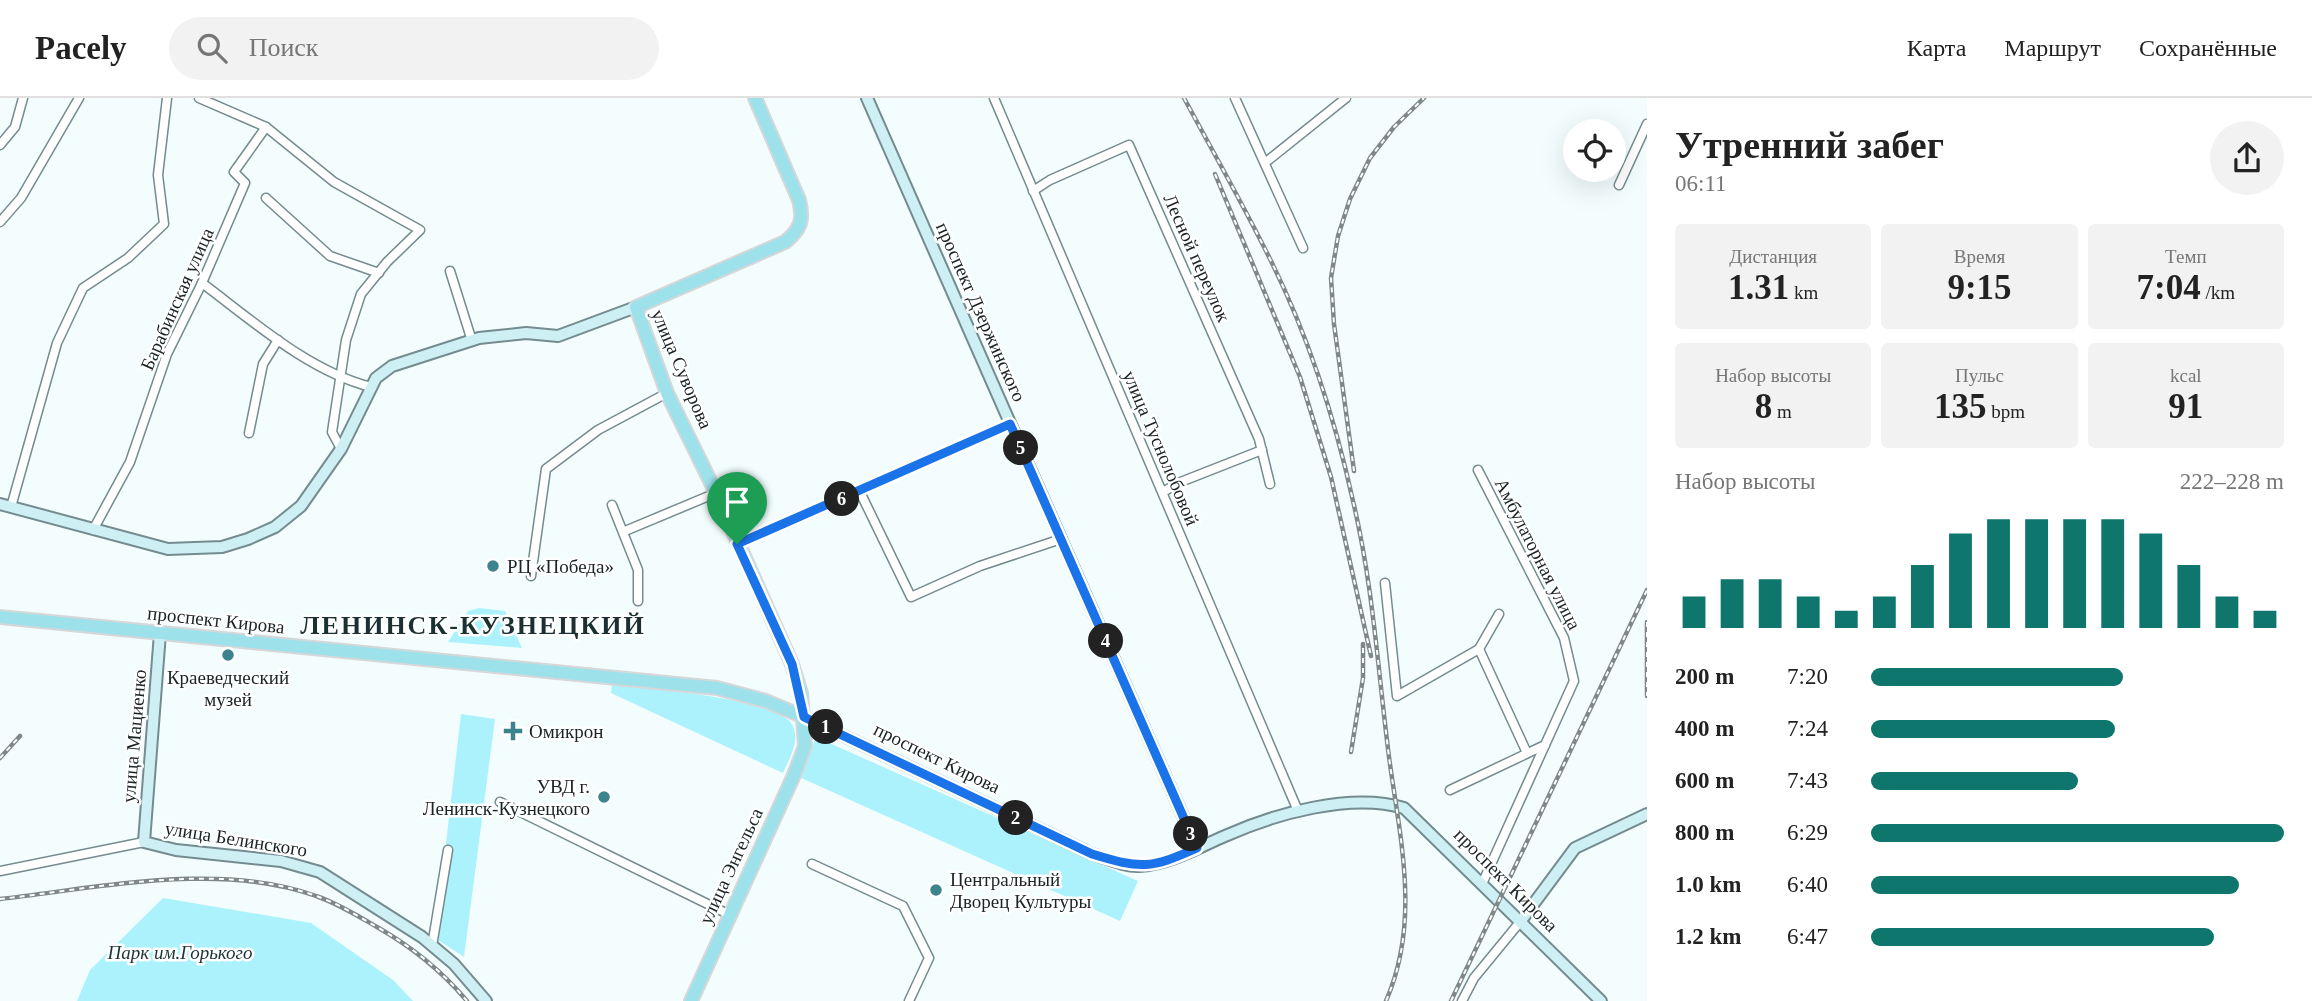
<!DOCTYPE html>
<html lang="ru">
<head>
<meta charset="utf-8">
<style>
  :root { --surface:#fff; --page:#f2f2f2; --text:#222; --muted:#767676; --line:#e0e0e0; --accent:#0f766e }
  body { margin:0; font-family:Georgia,serif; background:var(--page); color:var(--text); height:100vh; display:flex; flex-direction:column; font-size:26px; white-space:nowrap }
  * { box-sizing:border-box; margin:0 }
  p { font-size:23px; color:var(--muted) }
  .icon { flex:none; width:38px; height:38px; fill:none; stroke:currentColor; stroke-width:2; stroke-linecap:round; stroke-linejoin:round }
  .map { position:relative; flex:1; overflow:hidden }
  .sheet { display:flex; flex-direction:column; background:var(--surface); width:665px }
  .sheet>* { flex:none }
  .controls { position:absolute; left:1563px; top:21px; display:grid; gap:14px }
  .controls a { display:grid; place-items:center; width:63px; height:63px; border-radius:50%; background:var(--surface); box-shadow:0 7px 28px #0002; font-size:35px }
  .pin { position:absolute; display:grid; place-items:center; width:60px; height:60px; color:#fff; margin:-72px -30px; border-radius:50% 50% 50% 0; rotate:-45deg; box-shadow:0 0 7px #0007 }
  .pin .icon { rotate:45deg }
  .km { position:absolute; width:35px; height:35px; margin:-18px; border-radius:50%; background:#222; color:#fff; font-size:19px; line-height:35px; text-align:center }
  .round { display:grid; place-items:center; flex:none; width:74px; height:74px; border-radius:37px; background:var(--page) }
  .overview { display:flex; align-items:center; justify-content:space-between; height:119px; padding:0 28px }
  h1 { font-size:38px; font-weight:600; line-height:52px }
  .metrics { display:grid; grid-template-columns:repeat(3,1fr); gap:10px; height:119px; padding:7px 28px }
  .metrics div { display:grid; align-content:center; border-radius:7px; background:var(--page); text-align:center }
  .metrics b { font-size:35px; font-weight:600 }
  .metrics small { font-size:19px; font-weight:400 }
  .metrics p { font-size:19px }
  .chart { height:196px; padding:14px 28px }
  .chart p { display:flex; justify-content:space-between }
  .chart svg { width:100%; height:126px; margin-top:7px; stroke:var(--accent); stroke-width:6 }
  ul { padding:0 28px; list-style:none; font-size:23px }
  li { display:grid; grid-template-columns:112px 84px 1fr; align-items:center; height:52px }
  li i { height:18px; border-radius:9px; background:var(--accent) }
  header { display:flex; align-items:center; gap:42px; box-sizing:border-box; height:98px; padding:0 35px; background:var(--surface); border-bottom:2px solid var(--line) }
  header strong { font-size:33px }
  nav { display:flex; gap:38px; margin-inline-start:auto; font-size:24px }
  .search { width:490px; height:63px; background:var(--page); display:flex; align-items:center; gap:18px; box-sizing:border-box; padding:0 24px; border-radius:38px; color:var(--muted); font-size:26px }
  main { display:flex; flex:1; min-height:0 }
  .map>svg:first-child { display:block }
  .green { fill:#acf2fd }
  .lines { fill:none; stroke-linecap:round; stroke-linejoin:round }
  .street-casing { stroke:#748b8f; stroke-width:11 }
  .secondary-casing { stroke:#748b8f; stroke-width:14 }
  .primary-casing { stroke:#d6d7d8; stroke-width:16 }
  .street { stroke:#fff; stroke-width:8 }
  .secondary { stroke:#cef0f5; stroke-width:10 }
  .primary { stroke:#9de1eb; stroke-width:12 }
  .rail-casing { stroke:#7e8889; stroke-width:4.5 }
  .rail { stroke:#fff; stroke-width:2; stroke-dasharray:5; stroke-linecap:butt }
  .route-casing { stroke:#fff; stroke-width:14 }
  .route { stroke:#1a73e8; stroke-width:9 }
  .poi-dot { fill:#3c838d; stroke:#fff; stroke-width:2.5 }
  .labels { text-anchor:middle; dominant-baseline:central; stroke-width:5; stroke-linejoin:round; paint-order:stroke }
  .street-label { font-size:19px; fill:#1a2325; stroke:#fff }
  .poi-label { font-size:19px; fill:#1a2325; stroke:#fff; text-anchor:start }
  .park-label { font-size:19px; font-style:italic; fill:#1d3336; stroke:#fff }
  .district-label { font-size:26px; font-weight:bold; letter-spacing:2px; fill:#1b3033; stroke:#fff }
</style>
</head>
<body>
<header>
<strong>Pacely</strong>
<div class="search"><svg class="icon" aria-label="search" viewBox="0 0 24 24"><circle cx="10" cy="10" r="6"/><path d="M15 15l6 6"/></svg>Поиск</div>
<nav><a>Карта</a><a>Маршрут</a><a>Сохранённые</a></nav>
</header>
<main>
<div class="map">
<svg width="1647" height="903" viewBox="0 0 1647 903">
  <rect width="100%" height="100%" fill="#f3fdfe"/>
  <!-- green -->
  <g class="green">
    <polygon points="479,510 505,513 522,550 448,544 468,513"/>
    <path d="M612,587c32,3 169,13 181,41 7,16 -4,33 -10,47l-172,-80z"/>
    <polygon points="461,616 495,621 464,859 435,840"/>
    <polygon points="816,639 1138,783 1120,823 799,679"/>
    <polygon points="163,800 311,825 393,882 413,903 77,903 90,872"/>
  </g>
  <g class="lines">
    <defs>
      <g id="street">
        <polyline points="199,0 266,29 334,84 420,132 387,164 361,196 346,242 332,334 341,351"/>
        <polyline points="994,0 1298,713"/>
        <polyline points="1235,0 1303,150"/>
        <polyline points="0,47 15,29 23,0"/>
        <polyline points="1266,64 1346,0"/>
        <polyline points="1619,87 1647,26"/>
        <polyline points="1033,93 1050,82 1129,47 1259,341 1270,386"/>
        <polyline points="266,100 330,158 379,175"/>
        <polyline points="0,124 21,100 79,0"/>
        <polyline points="450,173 472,243"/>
        <path d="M202,185c51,38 106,88 169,104"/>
        <polyline points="249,335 263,266 278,242"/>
        <polyline points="1478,372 1564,540 1574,583 1482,786"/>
        <polyline points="860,394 911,499 980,468 1061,441"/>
        <polyline points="1163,394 1178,385 1262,352"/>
        <polyline points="612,407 638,472 638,503"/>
        <polyline points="11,409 57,245 83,190 128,160 164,126 158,77 167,0"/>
        <polyline points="93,432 130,364 167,256 202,185 245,85 234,74 266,29"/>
        <polyline points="625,433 716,395"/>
        <polyline points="737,446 1010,326"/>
        <polyline points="531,478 546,371 598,332 667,295"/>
        <polyline points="1385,485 1397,598 1479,551"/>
        <polyline points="1499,516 1479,551 1527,655"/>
        <polyline points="1450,692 1545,647"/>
        <polyline points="500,704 730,817"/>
        <polyline points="812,766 903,808 929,860 909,903"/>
        <polyline points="0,773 144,744"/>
        <polyline points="432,848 448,752"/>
        <polyline points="1462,903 1474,880 1520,824"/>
      </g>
      <g id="secondary">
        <polyline points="867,0 1197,750"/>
        <polyline points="0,406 168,451 222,449 248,441 275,429 301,408 341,351 376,280 392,268 479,240 526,235 558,238 636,209"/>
        <polyline points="160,535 144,744 176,752 281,763 320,774 422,839 454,866 486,903"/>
        <path d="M804,619l288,137c14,4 33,13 47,12 31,-2 58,-18 86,-30 49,-22 126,-44 179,-28l197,193"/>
        <polyline points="1520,824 1575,750 1647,716"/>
      </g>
      <g id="primary">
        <polyline points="0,519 717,590 766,603 804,619"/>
        <path d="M691,903l103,-226 11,-29 -4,-53 -9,-29 -76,-171 -49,-100 -31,-86 149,-65c16,-13 19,-22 14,-42l-44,-102"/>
      </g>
    </defs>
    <!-- street casing -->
    <use href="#street" class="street-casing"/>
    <!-- secondary casing -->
    <use href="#secondary" class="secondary-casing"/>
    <!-- primary casing -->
    <use href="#primary" class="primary-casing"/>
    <!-- street -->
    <use href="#street" class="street"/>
    <!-- secondary -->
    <use href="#secondary" class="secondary"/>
    <!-- primary -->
    <use href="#primary" class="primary"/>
    <defs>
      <g id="rail">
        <path d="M1184,0c29,54 60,108 87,163 37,75 64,158 82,240 20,84 25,170 36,256 11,82 32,164 -3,244"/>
        <polyline points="1215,76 1300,279 1331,379 1371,558"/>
        <polyline points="1354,373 1334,226 1331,180 1338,138 1350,101 1370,60 1394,29 1424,0"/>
        <polyline points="1647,524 1647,598"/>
        <polyline points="1351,654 1363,580 1363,546"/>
        <polyline points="0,660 20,638"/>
        <path d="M0,801c99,-11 220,-38 316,-3 21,7 42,20 61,31 35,20 64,43 90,74"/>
        <polyline points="1451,903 1647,492"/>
      </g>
    </defs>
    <!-- rail casing -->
    <use href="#rail" class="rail-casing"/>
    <!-- rail -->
    <use href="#rail" class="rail"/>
  </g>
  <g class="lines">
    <defs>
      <path id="route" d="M1010,326l187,424c-47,21 -56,21 -105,6l-288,-137 -12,-53 -55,-120z"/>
    </defs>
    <!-- route casing -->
    <use href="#route" class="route-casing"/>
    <!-- route -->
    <use href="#route" class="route"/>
  </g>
  <!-- markers -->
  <g class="poi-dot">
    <circle cx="493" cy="468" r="7"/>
    <circle cx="228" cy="557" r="7"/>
    <path d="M509.5 622.5h7v7h7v7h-7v7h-7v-7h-7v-7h7z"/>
    <circle cx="604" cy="699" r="7"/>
    <circle cx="936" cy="792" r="7"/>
  </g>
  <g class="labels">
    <!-- street labels -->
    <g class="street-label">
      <text transform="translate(1197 160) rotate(66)">Лесной переулок</text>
      <text transform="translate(177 201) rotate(-66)">Барабинская улица</text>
      <text transform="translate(981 214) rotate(66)">проспект Дзержинского</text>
      <text transform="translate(682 271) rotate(67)">улица Суворова</text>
      <text transform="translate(1161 350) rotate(67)">улица Туснолобовой</text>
      <text transform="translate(1538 456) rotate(63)">Амбулаторная улица</text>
      <text transform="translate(216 522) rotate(6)">проспект Кирова</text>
      <text transform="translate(134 638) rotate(-85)">улица Мациенко</text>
      <text transform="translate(937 660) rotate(26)">проспект Кирова</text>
      <text transform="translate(236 741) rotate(9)">улица Белинского</text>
      <text transform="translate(731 768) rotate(-65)">улица Энгельса</text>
      <text transform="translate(1506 782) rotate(45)">проспект Кирова</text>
    </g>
    <!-- poi labels -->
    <g class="poi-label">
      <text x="507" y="468">РЦ «Победа»</text>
      <text x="228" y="579" text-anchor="middle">Краеведческий<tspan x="228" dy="22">музей</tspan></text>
      <text x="529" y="633">Омикрон</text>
      <text x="590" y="688" text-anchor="end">УВД г.<tspan x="590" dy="22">Ленинск-Кузнецкого</tspan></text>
      <text x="950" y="781">Центральный<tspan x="950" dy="22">Дворец Культуры</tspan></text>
    </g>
    <!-- park labels -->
    <g class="park-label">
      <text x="180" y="854">Парк им.Горького</text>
    </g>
    <!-- district labels -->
    <g class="district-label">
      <text x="473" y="527">ЛЕНИНСК-КУЗНЕЦКИЙ</text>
    </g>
  </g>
</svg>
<div class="controls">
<a><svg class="icon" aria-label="locate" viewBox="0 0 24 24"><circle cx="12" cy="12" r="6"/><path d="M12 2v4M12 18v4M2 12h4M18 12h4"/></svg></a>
</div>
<div class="pin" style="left:737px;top:446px;background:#1e9e55"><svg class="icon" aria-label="arrive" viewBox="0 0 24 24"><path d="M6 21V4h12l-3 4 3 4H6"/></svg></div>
<b class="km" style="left:826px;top:629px">1</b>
<b class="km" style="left:1016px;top:720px">2</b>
<b class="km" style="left:1191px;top:736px">3</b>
<b class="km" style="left:1106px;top:543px">4</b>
<b class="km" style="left:1021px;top:350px">5</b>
<b class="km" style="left:842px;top:401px">6</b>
</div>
<section class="sheet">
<div class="overview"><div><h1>Утренний забег</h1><p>06:11</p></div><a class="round"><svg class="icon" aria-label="share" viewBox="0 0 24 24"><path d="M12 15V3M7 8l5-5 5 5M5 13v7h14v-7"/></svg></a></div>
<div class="metrics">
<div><p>Дистанция</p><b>1.31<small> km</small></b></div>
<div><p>Время</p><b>9:15</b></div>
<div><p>Темп</p><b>7:04<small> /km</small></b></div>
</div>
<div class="metrics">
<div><p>Набор высоты</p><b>8<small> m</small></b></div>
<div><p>Пульс</p><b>135<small> bpm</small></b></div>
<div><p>kcal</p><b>91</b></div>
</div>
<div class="chart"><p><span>Набор высоты</span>222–228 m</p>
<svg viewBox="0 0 160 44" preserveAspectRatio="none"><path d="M5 44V33M15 44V27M25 44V27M35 44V33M45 44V38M55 44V33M65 44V22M75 44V11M85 44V6M95 44V6M105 44V6M115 44V6M125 44V11M135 44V22M145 44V33M155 44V38"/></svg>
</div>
<ul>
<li><b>200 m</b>7:20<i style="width:61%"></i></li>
<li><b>400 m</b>7:24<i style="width:59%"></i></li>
<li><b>600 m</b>7:43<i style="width:50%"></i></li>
<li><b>800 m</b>6:29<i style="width:100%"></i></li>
<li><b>1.0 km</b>6:40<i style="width:89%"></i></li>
<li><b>1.2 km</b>6:47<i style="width:83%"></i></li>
</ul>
</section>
</main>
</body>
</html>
